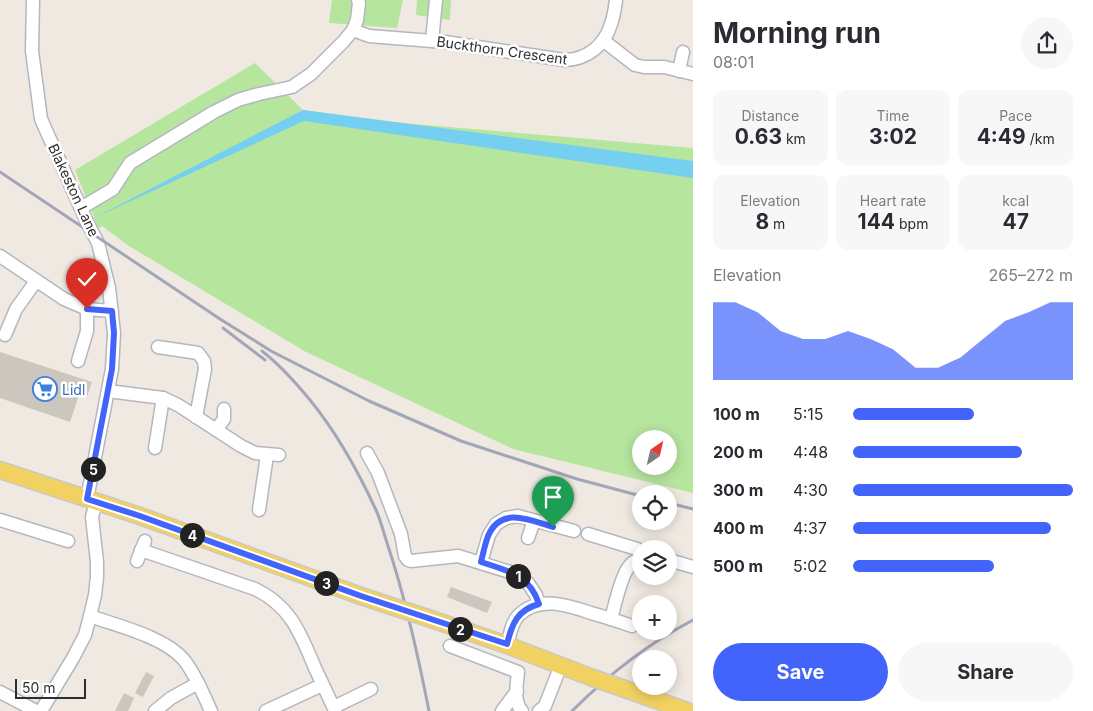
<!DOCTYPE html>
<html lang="en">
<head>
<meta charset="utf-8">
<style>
  :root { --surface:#fff; --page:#f7f7f7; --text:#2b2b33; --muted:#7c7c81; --accent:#4264fb }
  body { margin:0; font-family:Inter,sans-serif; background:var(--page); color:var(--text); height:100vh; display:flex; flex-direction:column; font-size:19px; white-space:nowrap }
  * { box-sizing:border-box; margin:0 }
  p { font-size:16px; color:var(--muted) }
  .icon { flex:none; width:28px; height:28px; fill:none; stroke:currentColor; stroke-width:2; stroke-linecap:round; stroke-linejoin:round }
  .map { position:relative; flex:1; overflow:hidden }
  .drawer { display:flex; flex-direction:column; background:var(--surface); width:400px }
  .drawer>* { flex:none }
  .needle { width:32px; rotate:34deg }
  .buttons { position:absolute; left:632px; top:430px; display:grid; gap:10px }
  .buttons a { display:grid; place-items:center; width:45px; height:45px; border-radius:50%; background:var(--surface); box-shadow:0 2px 12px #0003; font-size:25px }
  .scale { position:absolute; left:15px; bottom:12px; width:71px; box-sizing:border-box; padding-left:5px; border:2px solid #2e2e2e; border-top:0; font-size:14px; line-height:18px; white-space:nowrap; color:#2e2e2e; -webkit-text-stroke:4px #fff; paint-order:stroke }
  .pin { position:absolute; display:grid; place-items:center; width:42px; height:42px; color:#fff; margin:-51px -21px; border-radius:50% 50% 50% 0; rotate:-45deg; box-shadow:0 0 5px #0007 }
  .pin .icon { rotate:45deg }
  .km { position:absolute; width:25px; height:25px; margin:-12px; border-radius:50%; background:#222; color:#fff; font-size:14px; line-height:25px; text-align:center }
  .round { display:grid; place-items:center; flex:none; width:52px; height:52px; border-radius:26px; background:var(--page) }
  .overview { display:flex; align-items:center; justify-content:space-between; height:85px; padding:0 20px }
  h1 { font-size:28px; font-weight:700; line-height:38px }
  .metrics { display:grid; grid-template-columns:repeat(3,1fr); gap:8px; height:85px; padding:5px 20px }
  .metrics div { display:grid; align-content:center; border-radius:12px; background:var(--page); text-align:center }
  .metrics b { font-size:21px; font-weight:700 }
  .metrics small { font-size:14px; font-weight:400 }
  .metrics p { font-size:14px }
  .chart { height:140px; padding:10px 20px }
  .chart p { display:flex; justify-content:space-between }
  .chart svg { width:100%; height:90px; margin-top:5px; fill:var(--accent); opacity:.7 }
  .action { display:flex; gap:10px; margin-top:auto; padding:10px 20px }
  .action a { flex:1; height:58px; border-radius:30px; background:var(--accent); color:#fff; font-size:20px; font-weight:700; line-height:58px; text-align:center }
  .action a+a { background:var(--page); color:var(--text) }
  ul { padding:0 20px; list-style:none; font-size:16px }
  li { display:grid; grid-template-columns:80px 60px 1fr; align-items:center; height:38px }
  li i { height:12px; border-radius:6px; background:var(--accent) }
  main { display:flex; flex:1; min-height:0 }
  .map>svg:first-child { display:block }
  .green { fill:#b6e59e; fill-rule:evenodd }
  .water { fill:#75cff0 }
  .building { fill:#cbc7bf }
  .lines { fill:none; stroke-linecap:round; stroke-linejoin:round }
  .minor-casing { stroke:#b4b7c1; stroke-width:15 }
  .major-casing { stroke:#c9c9c9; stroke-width:19 }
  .minor { stroke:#fff; stroke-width:12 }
  .major { stroke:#f2d163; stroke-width:16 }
  .rail { stroke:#a3a6b8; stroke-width:3 }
  .major-bridge-casing { stroke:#c9c9c9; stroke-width:19; stroke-linecap:butt }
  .major-bridge { stroke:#f2d163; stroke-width:16 }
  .route-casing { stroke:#fff; stroke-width:10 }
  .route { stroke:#4264fb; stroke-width:6 }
  .labels { text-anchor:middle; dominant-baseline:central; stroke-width:5; stroke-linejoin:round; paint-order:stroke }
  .street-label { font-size:14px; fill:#2e2e2e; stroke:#fff }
  .shop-label { font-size:14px; fill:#366cbe; stroke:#fff; text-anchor:start }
</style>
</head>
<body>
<main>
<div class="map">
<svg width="693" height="711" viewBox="0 0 693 711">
  <rect width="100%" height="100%" fill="#efe9e1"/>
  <!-- green -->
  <g class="green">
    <polygon points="332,0 403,0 397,28 329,23"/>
    <polygon points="417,0 451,0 450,20 416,15"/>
    <path d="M255,63l48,47 66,10 324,28v345l-180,-44 -207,-97 -177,-106 -27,-20 -4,2 -23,-58zM641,439h28v27h-28z"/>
  </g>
  <!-- water -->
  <polygon class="water" points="303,110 693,161 693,178 304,121 94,218"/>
  <!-- building -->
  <g class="building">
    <polygon points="0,352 92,382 87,397 79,395 70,422 0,398"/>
    <polygon points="451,587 492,602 487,613 447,597"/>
    <polygon points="146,672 154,676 143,697 135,693"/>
    <polygon points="124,693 134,698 130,707 128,711 115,711"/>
  </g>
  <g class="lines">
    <defs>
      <g id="minor">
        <polyline points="33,0 32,51 41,119 86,220 98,243 109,288 114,333 112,369 87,499"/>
        <path d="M353,30l16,6 76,6 119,18c23,0 41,-15 47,-36 3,-8 4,-16 5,-24"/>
        <polyline points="432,41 436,0"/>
        <polyline points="604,41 635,65 644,67 664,67 693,74"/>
        <polyline points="679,71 683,52"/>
        <polyline points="81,208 113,189 130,163 214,112 238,100 259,94 292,87 311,74 343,42 353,30 357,20 359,3 358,0"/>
        <polyline points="0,256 64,299 87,309 112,311"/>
        <polyline points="5,335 16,309 36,281"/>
        <polyline points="158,347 198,353 204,361 205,369 196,417"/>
        <polyline points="78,361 87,331 87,309"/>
        <polyline points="108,391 163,398 178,405 241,446 255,453 279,455"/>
        <polyline points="216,430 224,419 224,409"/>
        <polyline points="155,448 163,398"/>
        <polyline points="367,453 378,473 401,534 405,556 408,560 411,561 458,556 513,573 528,583 536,595 539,604"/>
        <polyline points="259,510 267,455"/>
        <polyline points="0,520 68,541"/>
        <polyline points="588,534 637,549 641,554"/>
        <polyline points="528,538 534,521"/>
        <path d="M141,550l114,39c36,17 46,46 60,79 7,15 14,29 20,43"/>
        <polyline points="669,560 693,567"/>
        <polyline points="137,561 145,541"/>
        <polyline points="481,562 489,535 496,524 506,518 518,516 574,531"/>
        <path d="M90,616c28,10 75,21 94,44 12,15 19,34 27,51"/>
        <path d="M611,619c4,-14 9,-40 17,-51 3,-5 8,-8 13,-10"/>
        <path d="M507,645c3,-10 4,-21 11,-29 20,-21 50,-11 73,-3 14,4 27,8 41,13"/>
        <path d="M450,646l68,26c-1,12 -5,30 4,39"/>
        <polyline points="0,692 36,711"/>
        <polyline points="334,707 371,689"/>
        <polyline points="41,711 73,658 85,635 90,616 95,595 97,577 97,562 92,517 96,502"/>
        <polyline points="155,711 171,698 198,683"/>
        <polyline points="266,711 322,685"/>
        <polyline points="502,711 517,691"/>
        <polyline points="539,711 545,706 561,665"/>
      </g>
      <g id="major">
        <polyline points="0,470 140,516 361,596 391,606"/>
        <polyline points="428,618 507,645 593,678"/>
        <polyline points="622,688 687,711"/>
      </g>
    </defs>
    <!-- minor casing -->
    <use href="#minor" class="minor-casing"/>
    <!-- major casing -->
    <use href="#major" class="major-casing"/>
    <!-- minor -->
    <use href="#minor" class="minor"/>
    <!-- major -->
    <use href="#major" class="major"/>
    <!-- rail -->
    <g class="rail">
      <polyline points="0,172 220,319 271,351 369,401 461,441 577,479 641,496"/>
      <polyline points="223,328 265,360"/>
      <path d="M262,351c18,14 34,32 48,49 27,33 48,71 66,110 5,11 8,24 12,36 18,54 30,109 41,165"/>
      <polyline points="669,503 693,509"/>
      <path d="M572,711c36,-36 75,-67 121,-91"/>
    </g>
    <defs>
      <g id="major-bridge">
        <polyline points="391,606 428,618"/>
        <polyline points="593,678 622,688"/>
      </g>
    </defs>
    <!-- major-bridge casing -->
    <use href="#major-bridge" class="major-bridge-casing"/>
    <!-- major-bridge -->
    <use href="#major-bridge" class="major-bridge"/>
  </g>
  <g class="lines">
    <defs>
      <path id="route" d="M87,309l25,2 2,22 -2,36 -25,130 53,17 221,80 146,48c5,-20 10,-34 32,-40 -10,-30 -31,-33 -58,-42 2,-8 4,-18 7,-26 13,-30 42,-16 65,-9"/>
    </defs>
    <!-- route casing -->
    <use href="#route" class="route-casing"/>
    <!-- route -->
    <use href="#route" class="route"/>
  </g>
  <!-- icons -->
  <defs>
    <symbol id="supermarket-ring" viewBox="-11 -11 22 22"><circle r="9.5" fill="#fff" stroke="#3f7fe0" stroke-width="1.5"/><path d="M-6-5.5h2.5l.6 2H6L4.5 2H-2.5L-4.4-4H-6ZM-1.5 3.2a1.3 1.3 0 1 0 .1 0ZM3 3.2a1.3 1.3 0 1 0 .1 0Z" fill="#3f7fe0"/></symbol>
  </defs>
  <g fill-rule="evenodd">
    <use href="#supermarket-ring" x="31" y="375" width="28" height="28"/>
  </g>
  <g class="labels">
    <!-- street labels -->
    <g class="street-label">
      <text transform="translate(502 50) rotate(8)">Buckthorn Crescent</text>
      <text transform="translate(74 190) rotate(65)">Blakeston Lane</text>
    </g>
    <!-- shop labels -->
    <g class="shop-label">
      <text x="62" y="389">Lidl</text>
    </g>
  </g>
</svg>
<div class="buttons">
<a><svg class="needle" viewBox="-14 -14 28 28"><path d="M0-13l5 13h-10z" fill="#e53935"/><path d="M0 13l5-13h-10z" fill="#7c7c81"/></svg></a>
<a><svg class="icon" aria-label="locate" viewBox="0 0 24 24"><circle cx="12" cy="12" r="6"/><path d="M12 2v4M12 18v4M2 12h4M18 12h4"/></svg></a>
<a><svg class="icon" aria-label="layers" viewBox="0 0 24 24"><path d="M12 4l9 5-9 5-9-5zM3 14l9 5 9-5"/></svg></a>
<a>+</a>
<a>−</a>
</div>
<div class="scale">50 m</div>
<div class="pin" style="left:553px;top:527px;background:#1e9e55"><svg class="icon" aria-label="arrive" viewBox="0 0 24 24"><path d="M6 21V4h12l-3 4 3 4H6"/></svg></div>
<div class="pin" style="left:87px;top:309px;background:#d93025"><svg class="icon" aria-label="check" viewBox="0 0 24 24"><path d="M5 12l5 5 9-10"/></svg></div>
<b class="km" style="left:518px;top:576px">1</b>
<b class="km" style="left:460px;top:629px">2</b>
<b class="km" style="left:326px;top:583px">3</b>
<b class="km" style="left:192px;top:535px">4</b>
<b class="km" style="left:93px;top:469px">5</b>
</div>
<section class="drawer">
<div class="overview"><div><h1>Morning run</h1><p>08:01</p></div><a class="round"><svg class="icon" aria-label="share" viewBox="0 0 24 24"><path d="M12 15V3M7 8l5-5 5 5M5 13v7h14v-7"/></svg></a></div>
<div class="metrics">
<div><p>Distance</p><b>0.63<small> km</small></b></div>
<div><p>Time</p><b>3:02</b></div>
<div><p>Pace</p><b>4:49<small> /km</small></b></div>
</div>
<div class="metrics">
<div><p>Elevation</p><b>8<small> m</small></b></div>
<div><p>Heart rate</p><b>144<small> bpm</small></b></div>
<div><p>kcal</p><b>47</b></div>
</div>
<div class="chart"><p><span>Elevation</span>265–272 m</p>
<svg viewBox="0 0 160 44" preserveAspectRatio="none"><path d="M0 44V6L10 6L20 11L30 20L40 24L50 24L60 20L70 24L80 29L90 38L100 38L110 33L120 24L130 15L140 11L150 6L160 6V44z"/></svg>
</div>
<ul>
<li><b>100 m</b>5:15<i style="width:55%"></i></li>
<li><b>200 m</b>4:48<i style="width:77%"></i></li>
<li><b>300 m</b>4:30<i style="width:100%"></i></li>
<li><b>400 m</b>4:37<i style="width:90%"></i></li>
<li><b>500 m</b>5:02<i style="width:64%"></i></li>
</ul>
<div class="action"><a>Save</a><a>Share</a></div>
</section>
</main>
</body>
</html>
